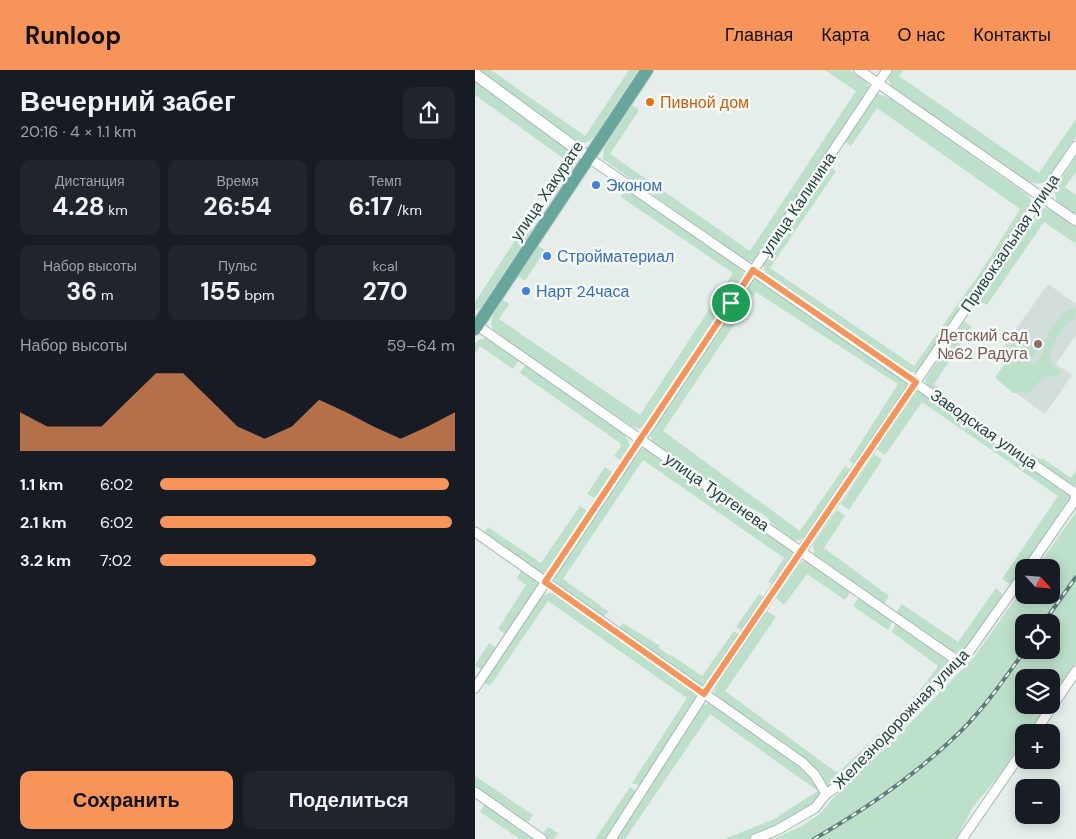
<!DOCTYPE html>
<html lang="ru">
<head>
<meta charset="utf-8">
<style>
  :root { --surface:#171b24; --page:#20242c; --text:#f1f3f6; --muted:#9ea1a6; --accent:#f7945a }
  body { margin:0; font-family:"DM Sans",sans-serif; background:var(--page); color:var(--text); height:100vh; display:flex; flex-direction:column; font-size:19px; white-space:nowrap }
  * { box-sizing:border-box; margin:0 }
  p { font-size:16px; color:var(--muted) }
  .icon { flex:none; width:28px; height:28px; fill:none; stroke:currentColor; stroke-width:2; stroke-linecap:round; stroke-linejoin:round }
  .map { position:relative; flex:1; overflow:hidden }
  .drawer { display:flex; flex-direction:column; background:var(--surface); width:475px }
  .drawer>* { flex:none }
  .needle { width:32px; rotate:116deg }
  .controls { position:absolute; left:540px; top:489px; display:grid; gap:10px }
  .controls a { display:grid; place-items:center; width:45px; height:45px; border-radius:10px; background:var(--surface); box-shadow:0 2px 12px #0003; font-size:25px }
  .pin { position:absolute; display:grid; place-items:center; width:42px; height:42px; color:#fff; margin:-21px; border:2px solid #fff; border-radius:50%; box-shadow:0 1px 5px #0007 }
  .round { display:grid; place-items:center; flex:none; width:52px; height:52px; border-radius:10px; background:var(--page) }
  .head { display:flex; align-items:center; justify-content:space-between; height:85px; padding:0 20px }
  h1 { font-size:28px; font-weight:700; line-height:38px }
  .stats { display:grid; grid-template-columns:repeat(3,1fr); gap:8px; height:85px; padding:5px 20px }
  .stats div { display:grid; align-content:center; border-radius:10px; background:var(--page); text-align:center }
  .stats b { font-size:25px; font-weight:700 }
  .stats small { font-size:14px; font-weight:400 }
  .stats p { font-size:14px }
  .chart { height:140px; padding:10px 20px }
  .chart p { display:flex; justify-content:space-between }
  .chart svg { width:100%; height:90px; margin-top:5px; fill:var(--accent); opacity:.7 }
  .button { display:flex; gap:10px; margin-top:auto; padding:10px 20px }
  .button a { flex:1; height:58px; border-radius:10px; background:var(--accent); color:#111; font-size:20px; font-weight:700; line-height:58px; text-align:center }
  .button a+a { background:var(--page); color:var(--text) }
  ul { padding:0 20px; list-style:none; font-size:16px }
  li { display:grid; grid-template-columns:80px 60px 1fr; align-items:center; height:38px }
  li i { height:12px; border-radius:6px; background:var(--accent) }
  header { display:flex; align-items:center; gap:30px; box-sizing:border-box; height:70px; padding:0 25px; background:var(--accent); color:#111 }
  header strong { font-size:24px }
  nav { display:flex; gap:28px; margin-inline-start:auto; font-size:18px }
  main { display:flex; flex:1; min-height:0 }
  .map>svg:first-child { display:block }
  .built { fill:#d3dedb }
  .green { fill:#bde0cb; fill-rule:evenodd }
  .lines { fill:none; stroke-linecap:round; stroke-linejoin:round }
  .minor-casing { stroke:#a7b7b3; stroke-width:11 }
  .secondary-casing { stroke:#a2bbb5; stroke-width:13 }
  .primary-casing { stroke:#c1cac9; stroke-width:14 }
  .minor { stroke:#fff; stroke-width:9 }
  .secondary { stroke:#fff; stroke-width:11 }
  .primary { stroke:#67a69d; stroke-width:12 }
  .rail-casing { stroke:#5d7d78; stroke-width:4 }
  .rail { stroke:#f6faf9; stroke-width:2; stroke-dasharray:5.5; stroke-linecap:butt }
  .route-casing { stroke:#fff; stroke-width:10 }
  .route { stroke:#f7945a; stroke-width:6 }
  .food-dot { fill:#e8710a; stroke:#f6faf9; stroke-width:2 }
  .shop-dot { fill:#3f7fe0; stroke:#f6faf9; stroke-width:2 }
  .education-dot { fill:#8d6e63; stroke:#f6faf9; stroke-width:2 }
  .labels { text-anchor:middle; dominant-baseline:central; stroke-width:5; stroke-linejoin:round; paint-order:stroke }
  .food-label { font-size:16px; fill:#c56008; stroke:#f6faf9; text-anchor:start }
  .shop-label { font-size:16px; fill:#366cbe; stroke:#f6faf9; text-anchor:start }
  .street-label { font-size:16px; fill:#23413d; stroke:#f6faf9 }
  .education-label { font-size:16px; fill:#785e54; stroke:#f6faf9; text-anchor:end }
</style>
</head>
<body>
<header>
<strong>Runloop</strong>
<nav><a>Главная</a><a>Карта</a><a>О нас</a><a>Контакты</a></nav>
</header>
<main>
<section class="drawer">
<div class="head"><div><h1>Вечерний забег</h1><p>20:16 · 4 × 1.1 km</p></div><a class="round"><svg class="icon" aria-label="share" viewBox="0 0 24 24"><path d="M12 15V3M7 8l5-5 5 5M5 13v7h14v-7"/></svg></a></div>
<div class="stats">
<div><p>Дистанция</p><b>4.28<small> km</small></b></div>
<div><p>Время</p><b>26:54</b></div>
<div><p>Темп</p><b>6:17<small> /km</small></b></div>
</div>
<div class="stats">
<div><p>Набор высоты</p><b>36<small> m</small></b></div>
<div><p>Пульс</p><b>155<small> bpm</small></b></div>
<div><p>kcal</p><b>270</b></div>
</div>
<div class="chart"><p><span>Набор высоты</span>59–64 m</p>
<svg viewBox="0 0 160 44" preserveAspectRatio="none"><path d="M0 44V25L10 32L20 32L30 32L40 19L50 6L60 6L70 19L80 32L90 38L100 32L110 19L120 25L130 32L140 38L150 32L160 25V44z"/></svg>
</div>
<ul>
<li><b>1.1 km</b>6:02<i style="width:98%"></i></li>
<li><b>2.1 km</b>6:02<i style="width:99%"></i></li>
<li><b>3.2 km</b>7:02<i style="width:53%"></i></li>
</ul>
<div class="button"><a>Сохранить</a><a>Поделиться</a></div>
</section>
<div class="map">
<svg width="601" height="769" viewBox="0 0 601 769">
  <rect width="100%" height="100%" fill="#e5eeeb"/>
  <!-- built -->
  <polygon class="built" points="573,214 601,234 601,265 581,294 597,305 570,344 521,309 534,290 524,283"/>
  <!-- green -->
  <g class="green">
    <path d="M3,0h13l94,66 44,-66h9l-44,67c-6,6 -9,7 -17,4z"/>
    <polygon points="350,0 375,0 393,12 394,19 280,190 277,192 269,190 128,89 129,78 157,35 164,40 135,84 275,181 381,21"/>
    <path d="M417,0h11l-4,6 140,97 37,-54v17l-30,45c-11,7 -21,-2 -30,-7l-124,-87 -4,-8z"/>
    <path d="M0,10l97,71c8,12 -3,24 -13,31l-4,-3 12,-18 -92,-66z"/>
    <polygon points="400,24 404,24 417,29 554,126 557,133 442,302 435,302 290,204 288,193 351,99 357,98 361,101 295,198 439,296 507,200 545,139 402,38 376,76 369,71"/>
    <polygon points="600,88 601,88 601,102 590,117 601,125 601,146 582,131 579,120"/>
    <path d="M151,119l112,77 6,6 -1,7 -99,148 -5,2 -8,-3 -135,-93c-11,-11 0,-23 7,-33l6,4 -10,15 141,96 93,-142 -112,-76z"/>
    <path d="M568,138c12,0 23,11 33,18v18l-32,-22 -57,83 -9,-5 60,-90z"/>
    <polygon points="50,155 57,160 6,237 0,241 0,232"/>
    <polygon points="63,176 70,180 50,211 43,206"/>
    <polygon points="282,208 429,306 434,314 380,395 374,391 423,314 281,222 188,361 325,461 370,396 376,400 331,466 323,471 319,470 302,458 288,444 270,435 182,375 177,371 175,363 278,209"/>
    <path d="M600,237l1,11c-10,4 -22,23 -25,33 -2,4 0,8 0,13l10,7 -3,5c-12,0 -21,4 -27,16l-6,3 -2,-3 -10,1 -18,-16 15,-20 23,7 9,-8 5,-22 16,-21z"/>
    <polygon points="489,251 497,257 459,314 469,322 466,325 453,317 450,310"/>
    <polygon points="542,267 545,267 561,278 563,281 557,289 554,289 537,278 536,276"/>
    <polygon points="11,268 44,290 38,299 5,276 0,284 0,273 4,270"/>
    <polygon points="51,294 148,362 155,375 145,390 139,386 146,376 145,373 45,303"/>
    <polygon points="443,319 596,425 596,429 539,514 536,515 527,509 583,426 447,332 410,385 402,379"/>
    <polygon points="167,379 170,379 178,384 319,481 319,483 300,516 293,512 309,488 168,390 88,509 134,542 126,548 81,514 79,512 81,504 162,380"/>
    <polygon points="399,384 407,390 374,440 366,434"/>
    <polygon points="557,384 565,390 567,388 596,408 601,400 601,415 596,416 555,387"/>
    <polygon points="130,397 137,402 121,429 112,424"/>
    <polygon points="105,436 112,441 75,499 72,502 65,504 8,464 13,457 66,493"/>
    <polygon points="362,440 370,446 349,478 414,526 409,534 339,484 338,474"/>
    <path d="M601,442v151l-25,34v-19h-27v27h16c3,10 -4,19 -8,27h-8v10l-13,15 -5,10 -33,40 -17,32h-183l29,-13 19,-13 11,-14 64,-61 78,-81 50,-70v8h27v-27l-14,-1zM549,552h27v28h-27z"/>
    <polygon points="330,490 376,521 370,530 332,504 309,535 301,528 325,493"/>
    <polygon points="47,499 60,508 63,516 31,565 23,559 51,515 42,508"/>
    <polygon points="521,518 529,526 490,580 485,583 476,581 420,544 427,534 483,572"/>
    <polygon points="75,523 79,523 217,620 223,627 166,716 157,713 212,628 73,531 15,616 10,613 10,609 66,526"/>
    <polygon points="284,524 291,529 267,561 261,557"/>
    <polygon points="384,527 418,550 413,560 378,536"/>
    <path d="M292,541l9,6 -51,74 111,81 6,-3c35,-34 70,-64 96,-103l-46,-34 5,-11 51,37 2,7 -113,118 -6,5 -4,-1c-6,-5 -7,-14 -12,-19 -28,-24 -61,-44 -91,-65l-9,-9 -1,-7z"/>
    <polygon points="148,553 185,576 184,578 195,586 196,585 227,606 259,561 266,566 228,618 143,560"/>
    <polygon points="14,573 21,578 7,601 0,595"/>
    <polygon points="235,633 241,635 335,702 346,723 341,734 301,758 274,769 250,769 297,750 343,721 235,644 150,769 138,769 224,640 228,635"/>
    <polygon points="0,706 58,745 51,755 0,718"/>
    <polygon points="155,717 162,722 131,769 120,769"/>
    <polygon points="11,733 60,769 45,769 5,742"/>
    <polygon points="73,757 83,763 79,769 72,769 67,765"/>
  </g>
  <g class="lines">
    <defs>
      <g id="minor">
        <polyline points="384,0 601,151"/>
        <polyline points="114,88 600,423"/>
        <polyline points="0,254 484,592"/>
        <polyline points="0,462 328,693 340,705 351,724"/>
        <polyline points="553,498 600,430 601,422"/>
        <polyline points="0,618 412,0"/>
        <polyline points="560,662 601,601"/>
        <polyline points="0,722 67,769"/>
        <polyline points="136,769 229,624 601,76"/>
        <polyline points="280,769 302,760 340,738 351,724 364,715 383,697 495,580 549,504"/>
        <polyline points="487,769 549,679"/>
      </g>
      <polyline id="secondary" points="0,4 114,88"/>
      <polyline id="primary" points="0,259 172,0"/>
    </defs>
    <!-- minor casing -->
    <use href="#minor" class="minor-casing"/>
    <!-- secondary casing -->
    <use href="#secondary" class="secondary-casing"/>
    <!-- primary casing -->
    <use href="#primary" class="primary-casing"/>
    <!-- minor -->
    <use href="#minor" class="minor"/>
    <!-- secondary -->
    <use href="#secondary" class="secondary"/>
    <!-- primary -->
    <use href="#primary" class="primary"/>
    <defs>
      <g id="rail">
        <polyline points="569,552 601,507"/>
        <path d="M339,769c52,-30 104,-66 147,-108 24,-24 45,-54 64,-81"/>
      </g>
    </defs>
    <!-- rail casing -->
    <use href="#rail" class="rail-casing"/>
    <!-- rail -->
    <use href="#rail" class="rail"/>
  </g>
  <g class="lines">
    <defs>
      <polygon id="route" points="278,200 441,312 229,624 70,512"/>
    </defs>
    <!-- route casing -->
    <use href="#route" class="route-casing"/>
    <!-- route -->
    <use href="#route" class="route"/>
  </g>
  <!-- markers -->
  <circle class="food-dot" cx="175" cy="32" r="5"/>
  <g class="shop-dot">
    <circle cx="121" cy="115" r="5"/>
    <circle cx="72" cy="186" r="5"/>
    <circle cx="51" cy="221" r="5"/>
  </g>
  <circle class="education-dot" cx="563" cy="274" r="5"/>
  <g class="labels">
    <!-- food labels -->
    <g class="food-label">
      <text x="185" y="32">Пивной дом</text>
    </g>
    <!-- shop labels -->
    <g class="shop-label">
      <text x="131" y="115">Эконом</text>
      <text x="82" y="186">Стройматериал</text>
      <text x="61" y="221">Нарт 24часа</text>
    </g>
    <!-- street labels -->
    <g class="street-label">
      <text transform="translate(72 121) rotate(-56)">улица Хакурате</text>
      <text transform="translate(323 134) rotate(-56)">улица Калинина</text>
      <text transform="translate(535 173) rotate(-56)">Привокзальная улица</text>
      <text transform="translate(509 359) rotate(35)">Заводская улица</text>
      <text transform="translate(242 422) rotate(35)">улица Тургенева</text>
      <text transform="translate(426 649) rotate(-46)">Железнодорожная улица</text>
    </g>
    <!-- education labels -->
    <g class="education-label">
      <text x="553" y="265">Детский сад<tspan x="553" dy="18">№62 Радуга</tspan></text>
    </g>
  </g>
</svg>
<div class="controls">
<a><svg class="needle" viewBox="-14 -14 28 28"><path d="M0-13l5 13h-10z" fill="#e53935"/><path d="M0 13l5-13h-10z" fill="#9ea1a6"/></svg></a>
<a><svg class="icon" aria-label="locate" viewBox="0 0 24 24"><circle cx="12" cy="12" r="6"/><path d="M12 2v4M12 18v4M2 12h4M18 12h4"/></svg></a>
<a><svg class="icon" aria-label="layers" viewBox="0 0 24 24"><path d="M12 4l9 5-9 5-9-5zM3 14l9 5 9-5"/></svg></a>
<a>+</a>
<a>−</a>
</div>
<div class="pin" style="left:256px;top:233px;background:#1e9e55"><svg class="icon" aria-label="arrive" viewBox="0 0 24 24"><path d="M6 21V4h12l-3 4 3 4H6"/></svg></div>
</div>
</main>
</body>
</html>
